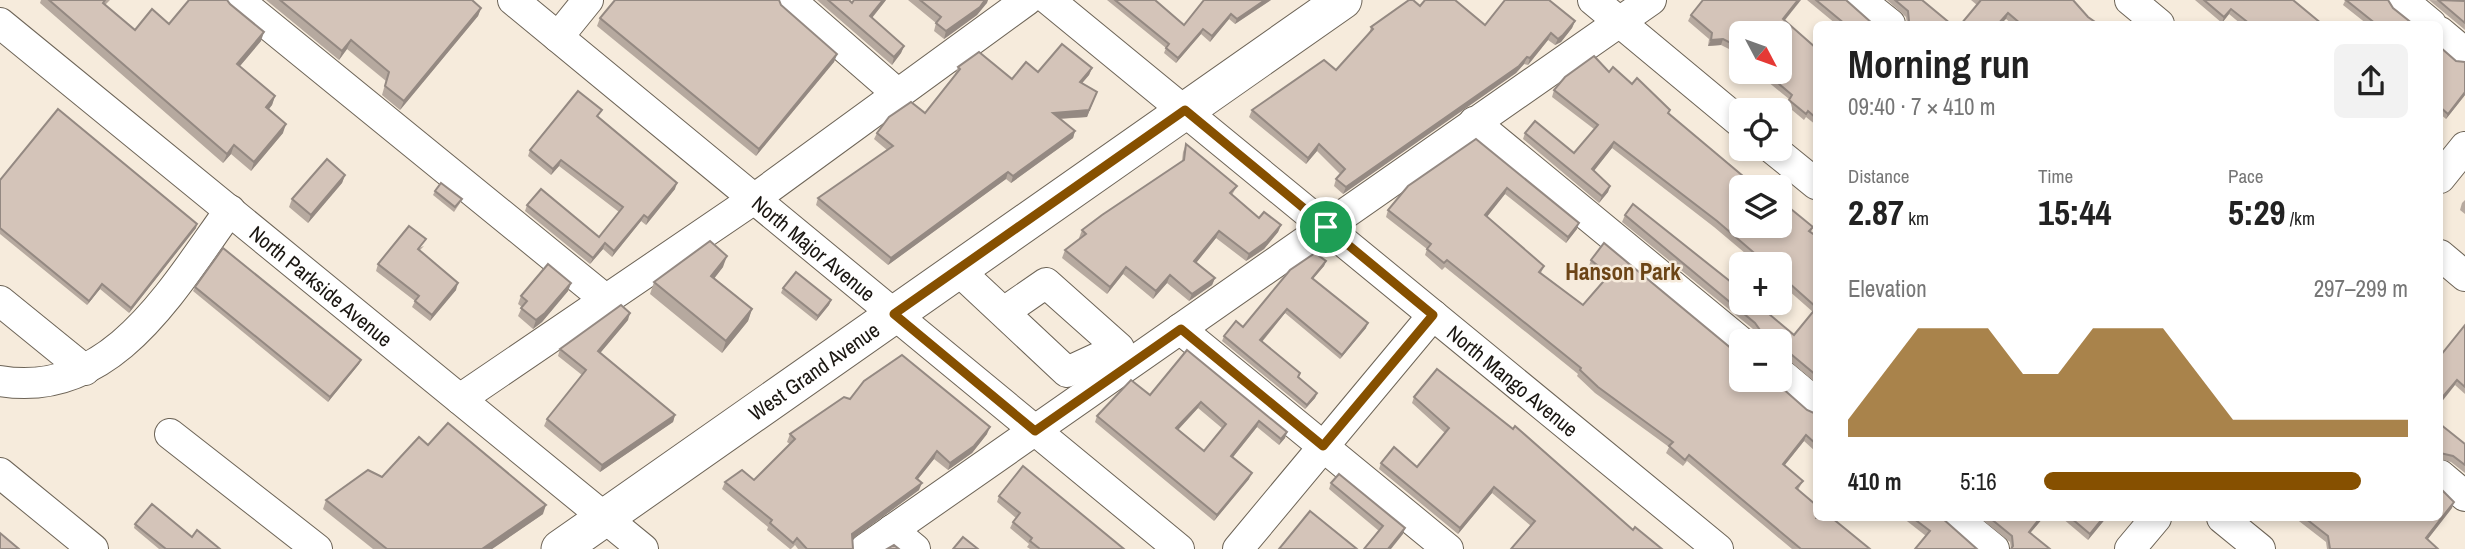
<!DOCTYPE html>
<html lang="en">
<head>
<meta charset="utf-8">
<style>
  :root { --surface:#fff; --page:#f2f2f2; --text:#222; --muted:#767676; --accent:#865000 }
  body { margin:0; font-family:"Archivo Narrow",sans-serif; background:var(--page); color:var(--text); height:100vh; display:flex; flex-direction:column; font-size:26px; white-space:nowrap }
  * { box-sizing:border-box; margin:0 }
  p { font-size:23px; color:var(--muted) }
  .icon { flex:none; width:38px; height:38px; fill:none; stroke:currentColor; stroke-width:2; stroke-linecap:round; stroke-linejoin:round }
  .map { position:relative; flex:1; overflow:hidden }
  .drawer { position:absolute; left:1813px; top:21px; width:630px; height:500px; display:flex; flex-direction:column; background:var(--surface); border-radius:10px; box-shadow:0 4px 10px #0003 }
  .drawer>* { flex:none }
  .needle { width:46px; rotate:131deg }
  .controls { position:absolute; left:1729px; top:21px; display:grid; gap:14px }
  .controls a { display:grid; place-items:center; width:63px; height:63px; border-radius:10px; background:var(--surface); box-shadow:0 4px 10px #0003; font-size:35px }
  .pin { position:absolute; display:grid; place-items:center; width:60px; height:60px; color:#fff; margin:-30px; border:4px solid #fff; border-radius:50%; box-shadow:0 2px 7px #0007 }
  .round { display:grid; place-items:center; flex:none; width:74px; height:74px; border-radius:10px; background:var(--page) }
  .head { display:flex; align-items:center; justify-content:space-between; height:119px; padding:0 35px }
  h1 { font-size:38px; font-weight:700; line-height:52px }
  .figures { display:grid; grid-template-columns:repeat(3,1fr); gap:10px; height:119px; padding:7px 35px }
  .figures div { display:grid; align-content:center }
  .figures b { font-size:35px; font-weight:700 }
  .figures small { font-size:19px; font-weight:400 }
  .figures p { font-size:19px }
  .chart { height:196px; padding:14px 35px }
  .chart p { display:flex; justify-content:space-between }
  .chart svg { width:100%; height:126px; margin-top:7px; fill:var(--accent); opacity:.7 }
  ul { padding:0 35px; list-style:none; font-size:23px }
  li { display:grid; grid-template-columns:112px 84px 1fr; align-items:center; height:52px }
  li i { height:18px; border-radius:9px; background:var(--accent) }
  .map>svg:first-child { display:block }
  .lines { fill:none; stroke-linecap:round; stroke-linejoin:round }
  .minor-casing { stroke:#6d6457; stroke-width:32 }
  .major-casing { stroke:#6d6457; stroke-width:39 }
  .minor { stroke:#fff; stroke-width:30 }
  .major { stroke:#fff; stroke-width:37 }
  .wall { fill:#b6a99f; fill-rule:evenodd }
  .shaded-wall { fill:#948982 }
  .building { fill:#d4c4b9; stroke:#948982; stroke-width:2; fill-rule:evenodd }
  .route-casing { stroke:#fff; stroke-width:14 }
  .route { stroke:#865000; stroke-width:9 }
  .labels { text-anchor:middle; dominant-baseline:central; stroke-width:5; stroke-linejoin:round; paint-order:stroke }
  .street-label { font-size:21px; fill:#1a1611; stroke:#f6ebdc }
  .neighbourhood-label { font-size:23px; font-weight:bold; fill:#6c4517; stroke:#f6ebdc }
</style>
</head>
<body>
<div class="map">
<svg width="2465" height="549" viewBox="0 0 2465 549">
  <rect width="100%" height="100%" fill="#f6ebdc"/>
  <g class="lines">
    <defs>
      <g id="minor">
        <polyline points="238,0 605,299"/>
        <path id="s1" d="M513,0l666,549"/>
        <polyline points="790,0 898,94"/>
        <path id="s2" d="M1049,0l669,549"/>
        <polyline points="1593,0 1741,123"/>
        <polyline points="1860,0 1890,24"/>
        <polyline points="2130,0 2159,24"/>
        <polyline points="2402,0 2431,24"/>
        <path id="s3" d="M0,23l643,526"/>
        <polyline points="2440,32 2465,53"/>
        <polyline points="558,37 588,0"/>
        <polyline points="1474,122 1741,342"/>
        <polyline points="1773,149 1816,184"/>
        <polyline points="2440,178 2465,147"/>
        <polyline points="2440,255 2465,276"/>
        <polyline points="958,270 1067,372 1119,348 1046,283 1004,312"/>
        <polyline points="0,301 85,370"/>
        <polyline points="1180,329 1448,549"/>
        <polyline points="1780,373 1816,403"/>
        <path d="M0,381c112,19 173,-93 230,-171"/>
        <polyline points="460,399 754,199 1027,0"/>
        <polyline points="170,434 317,549"/>
        <polyline points="0,473 93,549"/>
        <polyline points="2440,475 2465,496"/>
        <polyline points="1956,518 1994,549"/>
        <polyline points="2222,518 2260,549"/>
        <polyline points="892,530 915,549"/>
        <polyline points="865,549 1651,0"/>
        <polyline points="1238,549 1433,315"/>
        <polyline points="2130,549 2156,518"/>
      </g>
      <g id="major">
        <path id="s4" d="M560,549l783,-549"/>
      </g>
    </defs>
    <!-- minor casing -->
    <use href="#minor" class="minor-casing"/>
    <!-- major casing -->
    <use href="#major" class="major-casing"/>
    <!-- minor -->
    <use href="#minor" class="minor"/>
    <!-- major -->
    <use href="#major" class="major"/>
  </g>
  <!-- wall -->
  <g class="wall">
    <polygon points="41,0 110,0 105,5 135,30 169,24 261,41 240,66 275,96 272,105 269,109 283,133 251,171 231,154 223,163 40,3"/>
    <polygon points="266,0 472,0 481,8 478,16 400,110 382,95 386,81 347,49 339,60"/>
    <polygon points="817,0 849,0 852,3 886,0 872,18 904,46 901,53 892,65"/>
    <polygon points="908,0 988,0 977,15 944,39 934,31 936,23"/>
    <polygon points="1107,0 1155,0 1184,25 1271,0 1235,24 1229,19 1210,42 1201,34 1176,63 1164,53 1166,48"/>
    <polygon points="1807,0 1846,0 1873,24 1836,24"/>
    <polygon points="1887,0 1922,0 1907,24 1906,17"/>
    <polygon points="1971,0 2073,0 2088,17 2098,24 2012,24 2006,19 1977,5"/>
    <polygon points="2195,0 2293,0 2322,24 2241,24 2229,14 2222,23"/>
    <polygon points="2344,0 2388,0 2393,8 2413,24 2367,24 2343,5 2345,1"/>
    <polygon points="2429,0 2465,1 2465,30"/>
    <polygon points="781,5 837,54 834,62 756,156 597,26 600,18"/>
    <polygon points="1420,6 1485,25 1575,21 1572,28 1561,42 1555,45 1548,40 1528,65 1524,64 1516,73 1343,194 1334,186 1336,179 1340,174 1317,151 1306,164 1249,117 1252,110 1336,70 1369,34 1371,27"/>
    <polygon points="1691,15 1784,20 1816,48 1816,125 1806,117 1804,120 1786,105 1789,99 1756,72 1780,72 1741,33 1741,59 1729,49 1721,45 1708,46 1709,39 1688,21"/>
    <polygon points="2440,47 2465,95 2446,119 2440,114"/>
    <polygon points="958,67 1012,79 1038,72 1092,68 1089,75 1082,83 1094,98 1087,117 1060,119 1075,131 1073,138 1011,183 1006,179 888,265 816,205 818,198 887,150 874,139 877,133 925,113 955,74"/>
    <polygon points="1609,72 1669,114 1741,187 1813,227 1811,232 1816,236 1816,383 1784,356 1780,341 1757,341 1758,337 1753,329 1622,222 1625,215 1794,335 1813,312 1780,283 1780,264 1758,264 1714,227 1612,148 1593,171 1610,186 1608,192 1599,203 1523,139 1525,133 1574,153 1594,129 1552,97 1554,90"/>
    <polygon points="598,118 675,189 646,225 641,221 612,257 603,249 590,264 525,211 527,205 599,237 619,212 559,166 551,175 528,156 530,150"/>
    <polygon points="1476,139 1577,229 1566,243 1505,194 1486,217 1544,266 1541,273 1583,305 1605,279 1589,266 1591,260 1807,410 1816,414 1816,452 1804,441 1784,466 1803,481 1798,490 1870,549 1792,549 1687,461 1683,466 1666,453 1669,447 1595,393 1577,376 1578,374 1445,267 1442,270 1425,255 1427,249 1386,217 1388,210"/>
    <polygon points="1186,144 1237,186 1232,195 1259,218 1281,225 1278,232 1264,249 1246,261 1216,238 1196,263 1215,278 1212,285 1189,301 1167,283 1153,299 1123,274 1107,294 1062,258 1065,250 1080,239 1079,238 1082,230 1182,161 1183,152"/>
    <polygon points="345,175 342,183 308,223 289,207 292,199"/>
    <polygon points="0,180 196,228 129,313 100,289 87,305 0,234"/>
    <polygon points="435,191 460,203 454,212 433,195"/>
    <polygon points="2465,200 2465,214 2460,210 2462,203"/>
    <polygon points="424,246 420,250 456,290 430,321 412,307 415,301 376,271 378,264"/>
    <polygon points="1326,261 1324,266 1313,279 1366,328 1340,359 1285,313 1262,342 1300,373 1298,378 1317,393 1315,398 1305,409 1222,341 1224,336 1243,327"/>
    <polygon points="723,267 714,278 752,309 748,321 722,353 650,294 654,282"/>
    <polygon points="571,283 568,291 542,322 533,329 518,316 522,307 518,304 521,296"/>
    <polygon points="195,287 361,360 359,364 328,402 193,291"/>
    <polygon points="783,288 831,300 829,305 816,321 781,293"/>
    <polygon points="628,320 600,353 675,415 673,422 600,472 544,426 547,419 582,375 558,356 560,349"/>
    <polygon points="2465,325 2465,394 2455,385"/>
    <path d="M1187,350l100,82 -2,6 -6,7 -22,-18 -24,30 16,22 -35,42 -119,-99 2,-6 53,-21zM1198,408l25,21 -19,22 -26,-21z"/>
    <polygon points="1414,397 1633,530 1662,549 1531,526 1492,493 1458,534 1379,469 1381,463 1417,467 1445,433 1412,403"/>
    <polygon points="2440,424 2465,444 2465,473 2451,462 2440,459"/>
    <polygon points="790,434 987,434 972,453 948,470 934,459 918,479 919,490 852,539 853,549 798,549 795,545 791,549 790,549 767,530 768,527 722,489 725,482 754,480 790,444 787,442"/>
    <polygon points="428,445 543,514 492,549 373,549 323,509 326,500 382,477"/>
    <polygon points="1331,483 1403,534 1379,531 1329,489"/>
    <polygon points="999,496 1124,549 1030,549 1027,547 1029,544 1010,528 1013,522 1016,518 997,502"/>
    <polygon points="2452,508 2427,540 2438,549 2327,549 2326,542 2295,518 2440,518"/>
    <polygon points="1903,518 1942,518 1926,536"/>
    <polygon points="1980,518 2043,518 2030,533 2011,549 2010,542"/>
    <polygon points="2062,518 2106,518 2088,540"/>
    <polygon points="135,524 192,537 220,549 159,549 134,528"/>
  </g>
  <!-- shaded-wall -->
  <g class="shaded-wall">
    <polygon points="883,0 886,0 867,24 870,16"/>
    <polygon points="985,0 988,0 987,3 977,15 944,39 946,31"/>
    <polygon points="1265,0 1271,0 1235,24 1237,19"/>
    <polygon points="1798,0 1801,0 1781,25 1783,19"/>
    <polygon points="481,8 478,16 400,110 404,101"/>
    <polygon points="2231,9 2229,14 2222,23 2224,17"/>
    <polygon points="2008,13 2006,19 2001,24 1998,24"/>
    <polygon points="1231,14 1229,19 1210,42 1212,36"/>
    <polygon points="1575,21 1572,28 1561,42 1555,45 1558,39"/>
    <polygon points="1203,29 1201,34 1176,63 1178,58"/>
    <polygon points="264,32 261,41 234,73 237,64"/>
    <polygon points="1551,33 1548,40 1528,65 1530,58"/>
    <polygon points="1723,39 1721,45 1708,46 1711,40"/>
    <polygon points="351,40 347,49 339,60 342,51"/>
    <polygon points="904,46 901,53 892,65 894,57"/>
    <polygon points="837,54 834,62 756,156 759,149"/>
    <polygon points="1527,57 1524,64 1516,73 1343,194 1346,187"/>
    <polygon points="1092,68 1089,75 1078,88 1080,82"/>
    <polygon points="1097,92 1087,117 1051,119 1053,113"/>
    <polygon points="2465,92 2465,95 2446,119 2448,114"/>
    <polygon points="275,96 272,105 263,116 266,107"/>
    <polygon points="286,124 283,133 251,171 254,162"/>
    <polygon points="1075,131 1073,138 1011,183 1013,176"/>
    <polygon points="1614,142 1612,148 1590,176 1592,169"/>
    <polygon points="1319,144 1317,151 1306,164 1308,158"/>
    <polygon points="234,145 231,154 223,163 227,154"/>
    <polygon points="561,160 559,166 551,175 553,169"/>
    <polygon points="1008,172 1006,179 888,265 891,258"/>
    <polygon points="345,175 342,183 308,223 311,215"/>
    <polygon points="677,183 675,189 646,225 648,218"/>
    <polygon points="1610,186 1608,192 1599,203 1602,196"/>
    <polygon points="1507,188 1505,194 1483,222 1485,215"/>
    <polygon points="644,215 641,221 612,257 614,251"/>
    <polygon points="1579,223 1577,229 1566,243 1568,237"/>
    <polygon points="197,224 196,228 129,313 131,308"/>
    <polygon points="1281,225 1278,232 1264,249 1246,261 1249,254"/>
    <polygon points="1219,231 1216,238 1192,268 1194,261"/>
    <polygon points="605,243 603,249 590,264 593,258"/>
    <polygon points="727,256 723,267 707,288 711,276"/>
    <polygon points="1326,261 1324,266 1310,282 1312,278"/>
    <polygon points="1126,267 1123,274 1107,294 1110,287"/>
    <polygon points="1170,275 1167,283 1153,299 1156,291"/>
    <polygon points="1215,278 1212,285 1189,301 1192,294"/>
    <polygon points="458,283 456,290 430,321 432,315"/>
    <polygon points="571,283 568,291 542,322 533,329 536,320"/>
    <polygon points="102,284 100,289 87,305 89,301"/>
    <polygon points="831,300 829,305 816,321 818,316"/>
    <polygon points="752,309 748,321 722,353 726,341"/>
    <polygon points="1287,309 1285,313 1259,345 1260,340"/>
    <polygon points="630,313 628,320 596,358 598,351"/>
    <polygon points="1368,323 1366,328 1340,359 1342,355"/>
    <polygon points="1780,350 1786,350 1784,356 1780,356"/>
    <polygon points="361,360 359,364 328,402 330,397"/>
    <polygon points="2457,380 2455,385 2440,404 2440,400"/>
    <polygon points="1317,393 1315,398 1305,409 1307,405"/>
    <polygon points="1201,402 1198,408 1174,434 1176,428"/>
    <polygon points="675,415 673,422 600,472 602,465"/>
    <polygon points="1259,421 1257,427 1229,462 1231,456"/>
    <polygon points="990,427 987,434 972,453 948,470 950,463"/>
    <polygon points="1287,432 1285,438 1279,445 1281,439"/>
    <polygon points="1806,435 1804,441 1780,471 1783,464"/>
    <polygon points="937,451 934,459 913,485 916,478"/>
    <polygon points="1252,473 1249,479 1214,521 1217,515"/>
    <polygon points="922,483 919,490 850,541 852,534"/>
    <polygon points="1494,487 1492,493 1458,534 1460,528"/>
    <polygon points="2454,502 2452,508 2424,544 2426,538"/>
    <polygon points="546,505 543,514 492,549 482,549"/>
    <polygon points="2040,518 2043,518 2026,538 2029,532"/>
    <polygon points="2103,518 2106,518 2088,540 2090,534"/>
    <polygon points="1405,528 1403,534 1391,549 1388,549"/>
  </g>
  <!-- building -->
  <g class="building">
    <polygon points="49,0 105,0 103,3 135,30 152,9 169,24 189,0 227,0 230,4 264,32 237,64 275,96 266,107 286,124 254,162 234,145 227,154"/>
    <polygon points="280,0 472,0 481,8 404,101 385,86 389,72 351,40 342,51"/>
    <polygon points="615,0 779,0 781,5 837,54 759,149 600,18"/>
    <polygon points="828,0 849,0 852,3 854,0 883,0 870,16 904,46 894,57"/>
    <polygon points="920,0 985,0 980,7 946,31 936,23 941,17"/>
    <polygon points="1115,0 1155,0 1184,25 1204,0 1265,0 1237,19 1231,14 1212,36 1203,29 1178,58 1166,48 1169,44"/>
    <polygon points="1409,0 1413,0 1420,6 1425,0 1455,0 1485,25 1505,0 1549,0 1575,21 1563,35 1558,39 1551,33 1530,58 1527,57 1519,66 1346,187 1336,179 1345,169 1319,144 1308,158 1252,110 1324,60 1336,70 1373,29 1371,27"/>
    <polygon points="1703,0 1798,0 1783,19 1816,48 1816,118 1808,111 1806,114 1789,100 1792,95 1765,72 1780,72 1780,33 1741,33 1741,52 1731,43 1723,39 1711,40 1712,33 1691,15"/>
    <polygon points="1816,0 1846,0 1873,24 1845,24"/>
    <polygon points="1895,0 1922,0 1951,24 1907,24 1909,21 1908,11"/>
    <polygon points="1981,0 2073,0 2088,17 2098,24 2021,24 2008,13 1998,24 1961,24"/>
    <polygon points="2204,0 2293,0 2322,24 2250,24 2231,9 2224,17"/>
    <polygon points="2346,0 2388,0 2393,8 2413,24 2376,24"/>
    <polygon points="2438,0 2465,1 2465,23"/>
    <polygon points="1062,44 1092,68 1080,82 1097,92 1089,110 1053,113 1075,131 1013,176 1008,172 891,258 818,198 893,146 877,133 889,117 911,102 925,113 960,69 958,67 979,52 1012,79 1026,62 1038,72"/>
    <polygon points="2440,47 2456,61 2465,62 2465,92 2448,114 2440,107"/>
    <polygon points="1594,56 1609,72 1613,67 1632,84 1637,78 1670,110 1668,113 1756,187 1741,187 1741,226 1780,226 1780,200 1813,227 1809,231 1816,236 1816,307 1780,275 1780,264 1767,264 1717,221 1614,142 1592,169 1610,186 1602,196 1525,133 1535,121 1574,153 1598,125 1554,90 1565,77"/>
    <polygon points="578,91 602,110 597,116 677,183 648,218 644,215 614,251 605,243 593,258 527,205 541,189 599,237 623,207 561,160 553,169 530,150"/>
    <polygon points="58,109 197,224 131,308 102,284 89,301 0,228 0,180"/>
    <polygon points="1476,139 1579,223 1568,237 1507,188 1485,215 1544,266 1539,272 1583,305 1609,275 1591,260 1604,243 1732,349 1741,351 1741,380 1773,380 1807,410 1816,414 1816,444 1806,435 1783,464 1803,481 1796,488 1816,505 1816,518 1832,518 1870,549 1801,549 1689,455 1685,460 1669,446 1673,442 1598,387 1580,370 1581,368 1447,260 1444,263 1427,249 1431,244 1388,210 1408,186"/>
    <polygon points="1186,144 1237,186 1230,193 1259,218 1264,212 1281,225 1267,241 1249,254 1219,231 1194,261 1215,278 1192,294 1170,275 1156,291 1126,267 1110,287 1065,250 1086,234 1082,230 1102,215 1184,160"/>
    <polygon points="327,159 345,175 311,215 292,199"/>
    <polygon points="441,183 462,199 455,207 435,191"/>
    <polygon points="1633,204 1741,290 1741,303 1756,303 1794,335 1816,308 1816,375 1786,350 1780,350 1780,341 1758,341 1760,330 1755,323 1625,215"/>
    <polygon points="409,226 426,239 418,249 458,283 432,315 415,301 419,296 378,264"/>
    <polygon points="710,241 727,256 711,276 752,309 726,341 654,282"/>
    <polygon points="223,248 361,360 330,397 195,287"/>
    <polygon points="1315,253 1326,261 1312,278 1368,323 1342,355 1287,309 1260,340 1300,373 1298,377 1317,393 1307,405 1224,336 1236,321 1243,327 1290,270"/>
    <polygon points="548,264 571,283 545,313 536,320 521,308 527,301 521,296"/>
    <polygon points="796,272 831,300 818,316 783,288"/>
    <polygon points="621,305 630,313 598,351 675,415 602,465 547,419 586,370 560,349"/>
    <polygon points="2465,325 2465,387 2457,380 2440,400 2440,356"/>
    <path d="M1187,350l100,82 -6,7 -22,-18 -28,35 21,17 -35,42 -120,-99 34,-36 19,15zM1201,402l25,22 -22,27 -28,-23z"/>
    <polygon points="902,355 990,427 974,446 950,463 937,451 916,478 922,483 852,534 853,549 807,549 797,538 793,543 770,523 772,520 725,482 742,470 754,480 795,439 790,434 844,397 850,399 864,381"/>
    <polygon points="1437,369 1513,429 1515,426 1633,530 1635,527 1662,549 1511,549 1535,521 1494,487 1460,528 1381,463 1394,447 1417,467 1449,428 1414,397"/>
    <polygon points="448,423 546,505 482,549 387,549 326,500 368,470 382,477 419,437 428,445"/>
    <polygon points="2440,424 2465,444 2465,465 2453,456 2440,453"/>
    <polygon points="1023,466 1124,549 1040,549 1030,541 1032,538 1013,522 1020,513 999,496"/>
    <polygon points="1339,474 1405,528 1388,549 1364,549 1383,526 1331,483"/>
    <polygon points="2440,488 2454,502 2426,538 2438,549 2330,549 2328,536 2305,518 2440,518"/>
    <polygon points="152,504 192,537 197,530 220,549 166,549 135,524"/>
    <polygon points="1310,511 1357,549 1279,549"/>
    <polygon points="1913,518 1942,518 1977,549 1915,549 1930,531"/>
    <polygon points="1990,518 2040,518 2029,532 2050,549 2011,549 2013,546 2012,536"/>
    <polygon points="2071,518 2103,518 2090,534"/>
    <polygon points="0,533 19,549 0,549"/>
    <polygon points="963,537 978,549 953,549"/>
    <polygon points="894,545 899,549 887,549"/>
  </g>
  <g class="lines">
    <defs>
      <polygon id="route" points="1185,110 1433,315 1323,446 1181,329 1035,431 894,314"/>
    </defs>
    <!-- route casing -->
    <use href="#route" class="route-casing"/>
    <!-- route -->
    <use href="#route" class="route"/>
  </g>
  <g class="labels">
    <!-- street labels -->
    <g class="street-label">
      <text stroke="none"><textPath href="#s1" startOffset="390">North Major Avenue</textPath></text>
      <text stroke="none"><textPath href="#s3" startOffset="415">North Parkside Avenue</textPath></text>
      <text stroke="none"><textPath href="#s4" startOffset="310">West Grand Avenue</textPath></text>
      <text stroke="none"><textPath href="#s2" startOffset="600">North Mango Avenue</textPath></text>
    </g>
    <!-- neighbourhood labels -->
    <g class="neighbourhood-label">
      <text x="1623" y="271">Hanson Park</text>
    </g>
  </g>
</svg>
<div class="controls">
<a><svg class="needle" viewBox="-14 -14 28 28"><path d="M0-13l5 13h-10z" fill="#e53935"/><path d="M0 13l5-13h-10z" fill="#767676"/></svg></a>
<a><svg class="icon" aria-label="locate" viewBox="0 0 24 24"><circle cx="12" cy="12" r="6"/><path d="M12 2v4M12 18v4M2 12h4M18 12h4"/></svg></a>
<a><svg class="icon" aria-label="layers" viewBox="0 0 24 24"><path d="M12 4l9 5-9 5-9-5zM3 14l9 5 9-5"/></svg></a>
<a>+</a>
<a>−</a>
</div>
<div class="pin" style="left:1326px;top:227px;background:#1e9e55"><svg class="icon" aria-label="arrive" viewBox="0 0 24 24"><path d="M6 21V4h12l-3 4 3 4H6"/></svg></div>
<section class="drawer">
<div class="head"><div><h1>Morning run</h1><p>09:40 · 7 × 410 m</p></div><a class="round"><svg class="icon" aria-label="share" viewBox="0 0 24 24"><path d="M12 15V3M7 8l5-5 5 5M5 13v7h14v-7"/></svg></a></div>
<div class="figures">
<div><p>Distance</p><b>2.87<small> km</small></b></div>
<div><p>Time</p><b>15:44</b></div>
<div><p>Pace</p><b>5:29<small> /km</small></b></div>
</div>
<div class="chart"><p><span>Elevation</span>297–299 m</p>
<svg viewBox="0 0 160 44" preserveAspectRatio="none"><path d="M0 44V38L10 22L20 6L30 6L40 6L50 22L60 22L70 6L80 6L90 6L100 22L110 38L120 38L130 38L140 38L150 38L160 38V44z"/></svg>
</div>
<ul>
<li><b>410 m</b>5:16<i style="width:87%"></i></li>
</ul>
</section>
</div>
</body>
</html>
